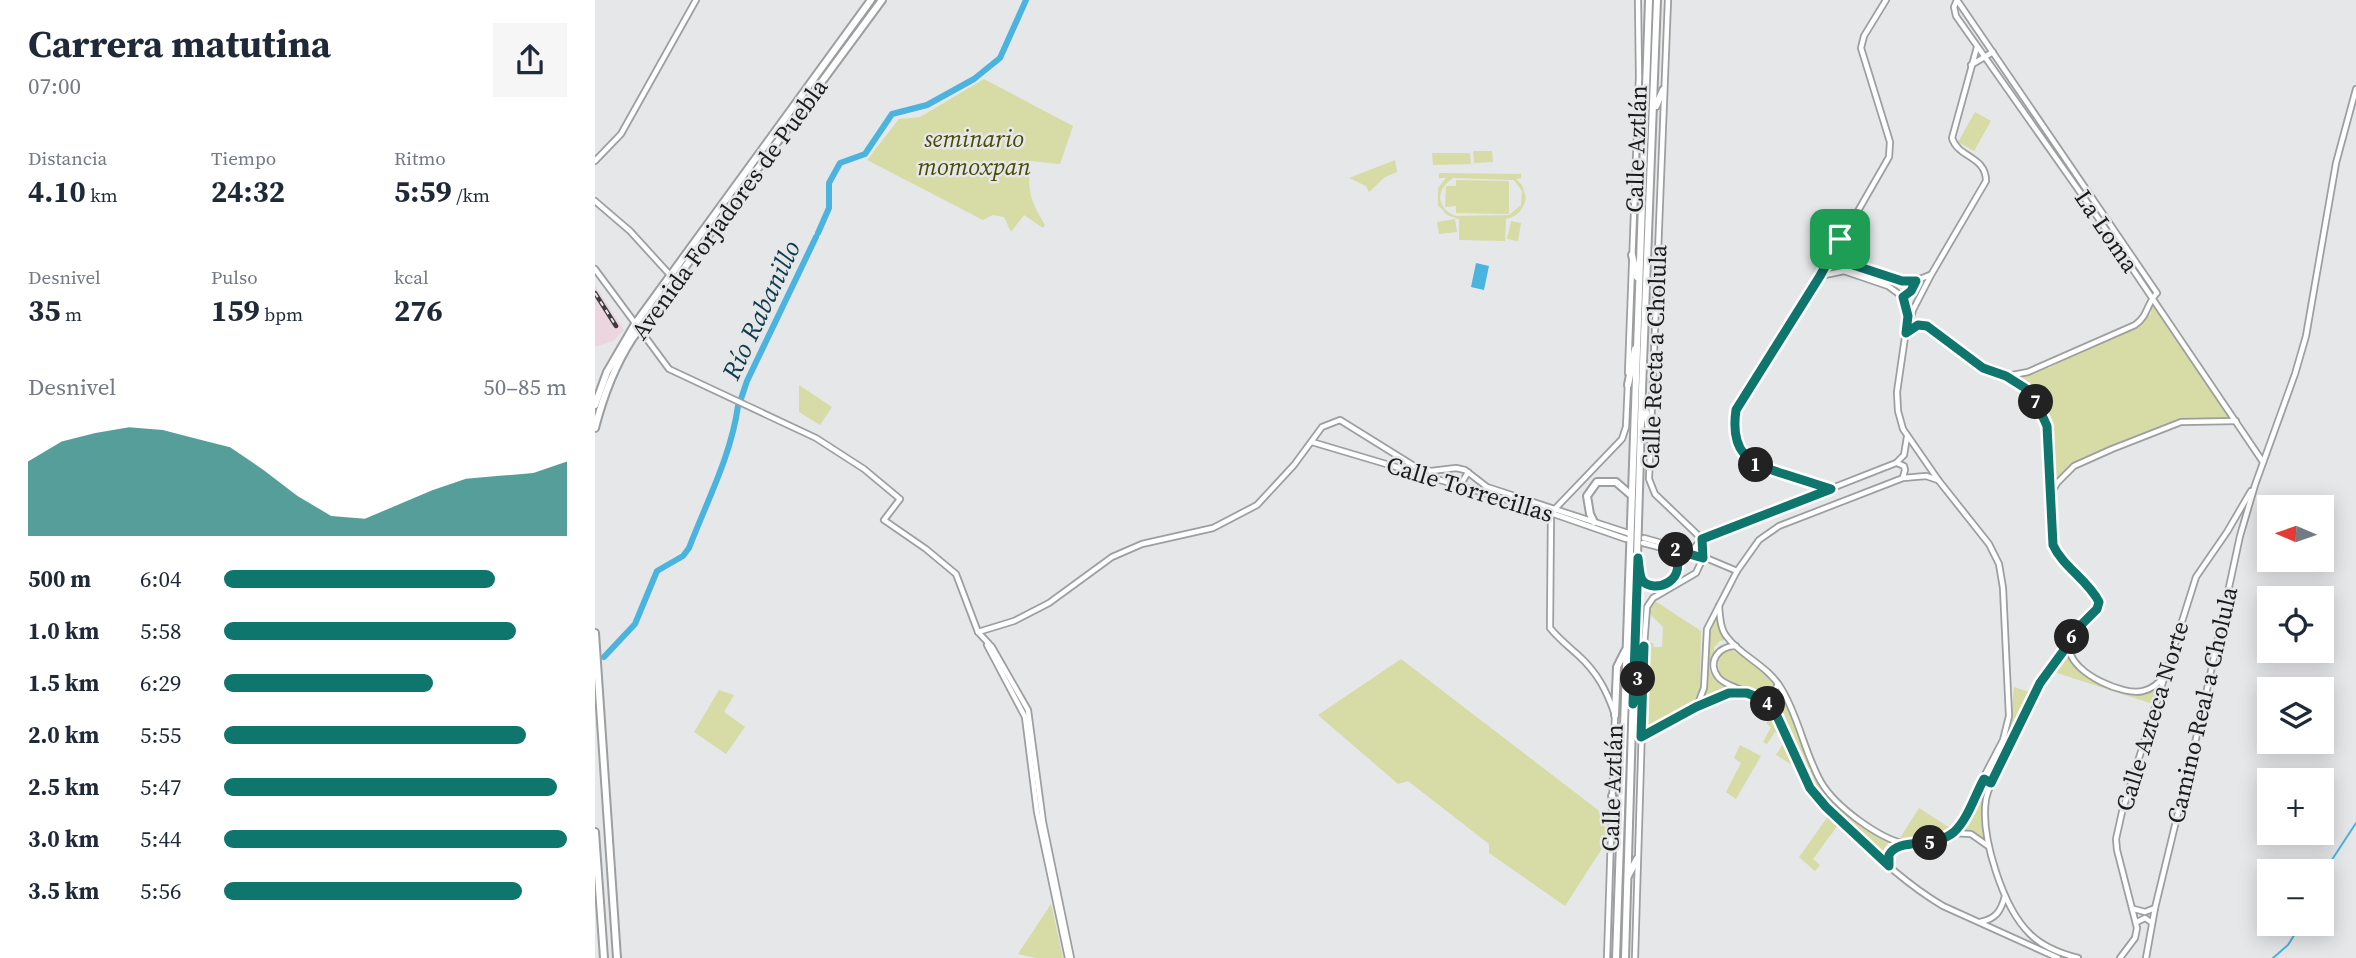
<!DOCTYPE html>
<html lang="es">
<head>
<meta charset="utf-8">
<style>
  :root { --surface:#fff; --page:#f6f6f7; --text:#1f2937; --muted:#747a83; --accent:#0f766e }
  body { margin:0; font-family:"Source Serif 4",serif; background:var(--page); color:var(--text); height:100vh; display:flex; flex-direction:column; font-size:26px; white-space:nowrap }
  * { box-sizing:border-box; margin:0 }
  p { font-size:23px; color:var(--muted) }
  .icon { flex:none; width:38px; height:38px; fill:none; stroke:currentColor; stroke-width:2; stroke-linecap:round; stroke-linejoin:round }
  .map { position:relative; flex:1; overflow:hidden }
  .panel { display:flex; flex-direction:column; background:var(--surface); width:595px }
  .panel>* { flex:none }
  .needle { width:46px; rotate:272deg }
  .buttons { position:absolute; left:1662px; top:495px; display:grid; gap:14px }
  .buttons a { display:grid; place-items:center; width:77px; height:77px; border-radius:0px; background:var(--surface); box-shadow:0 4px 18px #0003; font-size:35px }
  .pin { position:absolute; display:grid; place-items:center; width:60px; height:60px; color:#fff; margin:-30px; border-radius:14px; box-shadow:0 4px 10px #0006 }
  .km { position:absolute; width:35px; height:35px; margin:-18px; border-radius:50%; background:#222; color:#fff; font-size:19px; line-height:35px; text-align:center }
  .round { display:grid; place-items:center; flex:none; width:74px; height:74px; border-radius:0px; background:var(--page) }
  .headline { display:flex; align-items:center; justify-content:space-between; height:119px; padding:0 28px }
  h1 { font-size:38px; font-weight:700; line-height:52px }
  .stats { display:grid; grid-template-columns:repeat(3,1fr); gap:10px; height:119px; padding:7px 28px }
  .stats div { display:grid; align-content:center }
  .stats b { font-size:30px; font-weight:700 }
  .stats small { font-size:19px; font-weight:400 }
  .stats p { font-size:19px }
  .chart { height:196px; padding:14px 28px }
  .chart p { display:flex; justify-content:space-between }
  .chart svg { width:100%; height:126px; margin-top:7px; fill:var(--accent); opacity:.7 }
  ul { padding:0 28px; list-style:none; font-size:23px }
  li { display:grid; grid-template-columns:112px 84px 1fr; align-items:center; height:52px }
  li i { height:18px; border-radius:9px; background:var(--accent) }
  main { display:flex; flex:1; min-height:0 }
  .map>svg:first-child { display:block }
  .industrial { fill:#edd5e0 }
  .green { fill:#d7dba6; fill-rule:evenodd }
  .water { fill:#4ab3de }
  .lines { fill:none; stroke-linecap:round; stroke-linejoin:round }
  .stream { stroke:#4ab3de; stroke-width:2 }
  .river { stroke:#4ab3de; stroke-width:6 }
  .secondary-casing { stroke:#9c9e9f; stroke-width:8 }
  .primary-casing { stroke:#9c9e9f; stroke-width:10 }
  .secondary { stroke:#fff; stroke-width:4.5 }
  .primary { stroke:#fff; stroke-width:6 }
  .rail-casing { stroke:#3c3c3d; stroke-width:4.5 }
  .rail { stroke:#e6e7e9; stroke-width:2; stroke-dasharray:5; stroke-linecap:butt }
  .route-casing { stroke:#fff; stroke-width:14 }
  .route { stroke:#0f766e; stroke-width:9 }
  .labels { text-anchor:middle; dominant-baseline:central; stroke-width:5; stroke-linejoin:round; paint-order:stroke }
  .park-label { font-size:24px; font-style:italic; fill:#494b02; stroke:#e6e7e9 }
  .street-label { font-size:24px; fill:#1b1b1c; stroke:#e6e7e9 }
  .water-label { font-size:26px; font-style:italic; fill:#0c3b4d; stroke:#e6e7e9 }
</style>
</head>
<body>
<main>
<section class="panel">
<div class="headline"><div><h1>Carrera matutina</h1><p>07:00</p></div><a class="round"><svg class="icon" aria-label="share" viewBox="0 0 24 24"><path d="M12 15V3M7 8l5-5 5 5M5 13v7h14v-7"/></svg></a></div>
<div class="stats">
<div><p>Distancia</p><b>4.10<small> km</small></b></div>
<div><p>Tiempo</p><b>24:32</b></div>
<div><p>Ritmo</p><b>5:59<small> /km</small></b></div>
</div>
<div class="stats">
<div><p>Desnivel</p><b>35<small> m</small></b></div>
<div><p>Pulso</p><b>159<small> bpm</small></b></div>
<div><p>kcal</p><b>276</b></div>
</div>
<div class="chart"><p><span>Desnivel</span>50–85 m</p>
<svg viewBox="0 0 160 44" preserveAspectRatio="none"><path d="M0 44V18L10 11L20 8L30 6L40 7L50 10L60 13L70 21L80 30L90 37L100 38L110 33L120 28L130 24L140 23L150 22L160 18V44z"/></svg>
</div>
<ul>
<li><b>500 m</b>6:04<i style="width:79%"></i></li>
<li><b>1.0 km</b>5:58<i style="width:85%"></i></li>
<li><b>1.5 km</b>6:29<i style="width:61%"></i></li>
<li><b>2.0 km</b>5:55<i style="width:88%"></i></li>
<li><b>2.5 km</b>5:47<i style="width:97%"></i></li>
<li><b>3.0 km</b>5:44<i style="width:100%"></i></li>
<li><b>3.5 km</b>5:56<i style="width:87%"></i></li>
</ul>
</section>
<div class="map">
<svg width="1761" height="958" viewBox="0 0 1761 958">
  <rect width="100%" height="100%" fill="#e6e7e9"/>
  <!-- industrial -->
  <polygon class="industrial" points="0,285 29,330 18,341 0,347"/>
  <!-- green -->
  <g class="green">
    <path d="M389,79l89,47 -13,38 -30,-3c-2,31 -1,37 15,64l-2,3 -19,-13 -13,17 -7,-15 -11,-2 -10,5 -116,-60 32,-41 21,-2z"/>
    <polygon points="1380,112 1396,121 1379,151 1363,142"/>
    <polygon points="878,151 897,151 898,162 879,163"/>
    <polygon points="837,153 875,153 876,164 838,165"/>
    <polygon points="800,160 802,172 790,177 774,192 771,186 754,178"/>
    <path d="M844,173l82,1v4l-5,1 6,6 4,13c-3,12 -8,18 -20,21l-1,22 -46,-1v-21l-12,-4 -9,-10v-17l8,-10h-7zM858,178l61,2 8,11 -1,14 -12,10 -53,1c-21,-8 -20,-27 -3,-38z"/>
    <polygon points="861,180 914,181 914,214 861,213 861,206 850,207 851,186 861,186"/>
    <polygon points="860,219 862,232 844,234 842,222"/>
    <polygon points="916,221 926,223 923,241 912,239"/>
    <path d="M1557,298l84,123h-48l-76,28 -46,24 -16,23c2,-42 7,-90 -33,-116l4,-4 25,-11 3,3 38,-22 48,-21 16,-11z"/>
    <polygon points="204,385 237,407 225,425 204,412"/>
    <polygon points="1060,601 1106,631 1105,688 1099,702 1049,730 1053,642 1058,643 1059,647 1067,647 1068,627 1054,613"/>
    <path d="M1122,615l9,25 -6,1 -6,6v27l2,7 12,6 1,4 -14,3 -13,8c9,-33 -4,-55 15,-87z"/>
    <path d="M1132,649c12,1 44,28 48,39l-6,8h-9l-37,-17 -4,-4 -1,-20z"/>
    <polygon points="1472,649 1480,668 1501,682 1530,690 1550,693 1564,685 1558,704 1459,672"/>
    <polygon points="806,659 1003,810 1011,829 1008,847 970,906 894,853 894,844 813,781 803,784 723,715"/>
    <polygon points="1419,687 1437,693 1413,740 1410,740 1416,719"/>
    <polygon points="124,690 139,695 129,712 150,727 131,754 99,732"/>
    <polygon points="1184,690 1195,712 1215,765 1216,767 1209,771 1181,709 1172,700 1181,697"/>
    <polygon points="1180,715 1187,735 1180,732 1172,744 1168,742 1176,727 1171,723"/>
    <polygon points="1190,741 1203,768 1202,768 1181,755"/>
    <polygon points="1409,741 1412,742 1390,797 1385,797 1384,794"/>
    <polygon points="1145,745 1166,756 1141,799 1131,792 1146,763 1139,758"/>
    <path d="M1216,770c23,37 42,48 79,70l-6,9 -1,10c-27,-22 -65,-54 -79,-86z"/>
    <polygon points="1382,798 1389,801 1391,841 1378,831 1363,830"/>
    <path d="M1324,808l31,20c-14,11 -33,16 -50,10z"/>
    <polygon points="1234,815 1243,825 1218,859 1225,865 1220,871 1204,857"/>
    <polygon points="456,904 468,958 441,958 423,954"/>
  </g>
  <!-- water -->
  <polygon class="water" points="881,263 894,266 889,290 876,287"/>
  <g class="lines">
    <!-- stream -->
    <g class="stream">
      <polyline points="1727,875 1761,823"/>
      <polyline points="1678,958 1693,945 1706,924"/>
    </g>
    <!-- river -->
    <g class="river">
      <polyline points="223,233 234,208 234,183 245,163 270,154 297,114 332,105 379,79 405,58 431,0"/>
      <polyline points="146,399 152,381 221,237"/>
      <path d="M9,657l31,-33 22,-53 26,-15 6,-8c18,-47 42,-92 49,-142"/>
    </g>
    <defs>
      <g id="secondary">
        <polyline points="1362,0 1359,7 1361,16 1499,212 1668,462"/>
        <path d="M1362,0l200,293c-11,11 -8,22 -22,32l-107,47 -21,4"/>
        <polyline points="1376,65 1398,52"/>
        <polyline points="0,161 26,134 101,0"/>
        <polyline points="0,201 35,231 76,276"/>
        <path d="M1245,242c0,7 0,16 7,21 10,7 49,18 61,18 8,0 15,-3 22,-6"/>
        <polyline points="0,269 74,369 221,438 269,469 305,499 289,520 331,549 361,574 383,632 397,647 433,710 448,822 476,958"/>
        <polyline points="1225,276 1249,271 1293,286 1308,297 1312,307 1313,320"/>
        <polyline points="1308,297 1316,291 1321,281"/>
        <path d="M1312,332l11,-7 9,1 56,42 23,8 19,12 11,14 11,24 6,119c10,22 35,34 46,57 -5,20 -33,25 -29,50 5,22 53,44 73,39 10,-2 16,-8 22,-16"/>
        <polyline points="1033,373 1044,77 1043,0"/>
        <polyline points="717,442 956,513 1031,539"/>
        <polyline points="1302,463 1309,466 1310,470 1308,477"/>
        <polyline points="865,486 873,472"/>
        <path d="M1236,489c-16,-5 -31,-10 -47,-15 -37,-11 -55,-22 -48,-64l84,-133 69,-120 1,-15 -29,-94 3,-12 22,-36"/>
        <polyline points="1455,495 1462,483 1479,466 1517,449 1586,422 1641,421"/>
        <polyline points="1049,538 1092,550 1142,571"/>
        <polyline points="1048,543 1107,558"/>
        <polyline points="1092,550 1100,547 1107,539 1301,463 1309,455 1312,437"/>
        <path d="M1124,606c1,10 1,23 8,31 14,19 40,28 54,51 18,29 23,64 40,94 14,24 58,57 85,62 17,3 37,-3 50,-14l47,-90 6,-24 -6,-128 -4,-24 -10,-20 -50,-63 -36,-52 -5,-18 -1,-19 8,-55 8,-27 18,-35 55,-94c0,-25 -28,-23 -34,-43l25,-91"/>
        <polyline points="383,632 419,621 454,603 517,557 547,544 618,528 662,505 699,465 727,427 745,420 819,466 836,471 861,468 870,470 892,487 1033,533"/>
        <path d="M1474,643c-29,35 -48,75 -67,116 -6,13 -13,26 -16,40 -6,37 17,109 44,135 12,12 32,20 48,24"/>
        <polyline points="392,645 430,717 442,812 473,958"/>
        <polyline points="1049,646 1052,607 1058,598 1101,573 1108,558 1107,539 1060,494 1054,479 1073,0"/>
        <path d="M1141,646c-18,0 -29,16 -18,31 5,7 18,10 25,14"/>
        <polyline points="1165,698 1177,696 1183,684"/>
        <polyline points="1102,706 1109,688 1112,629 1142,571 1164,540 1184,526 1308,478 1331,476 1343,480"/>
        <path d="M1047,737c24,-13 75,-49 102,-44 42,7 46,66 67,96 11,16 26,30 40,43 29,27 58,54 92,74l115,52"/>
        <polyline points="1358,833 1376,834 1393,846"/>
        <polyline points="1294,865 1295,851 1308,844"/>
        <polyline points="1539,909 1550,912 1560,908"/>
        <path d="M1385,922c16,-3 21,-11 25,-26"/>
        <polyline points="1542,922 1550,918 1556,922"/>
        <path d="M1012,958l8,-243c-8,-24 -18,-43 -37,-60 -10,-9 -20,-17 -28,-27l1,-115 71,-74 4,-12 2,-45"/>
        <polyline points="1040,958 1049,661"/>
        <polyline points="1525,958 1540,938 1542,928 1522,850 1521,839 1527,812 1601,577 1632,532 1656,491"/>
        <polyline points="1551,958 1560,908 1605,722 1645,536 1660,485 1700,374 1711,336 1741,163 1761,89"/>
      </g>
      <g id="primary">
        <polyline points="1061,106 1068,90"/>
        <polyline points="1039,201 1046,188"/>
        <polyline points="1037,255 1042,277"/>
        <polyline points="1052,321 1062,299"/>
        <polyline points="1033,385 1040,349"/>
        <polyline points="1049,402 1055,435"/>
        <polyline points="0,405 12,372 40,324 276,0"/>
        <path d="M0,428c8,-31 19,-61 37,-89l250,-339"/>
        <polyline points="999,522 995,514 992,496 1002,482 1021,482 1036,495"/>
        <path d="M1045,570c5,30 53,14 32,-21"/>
        <polyline points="0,633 22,958"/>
        <polyline points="1042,684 1049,646"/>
        <polyline points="1020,715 1022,667 1030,651"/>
        <polyline points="1017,796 1025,817"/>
        <polyline points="0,832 9,958"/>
        <polyline points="1033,876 1042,859"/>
        <polyline points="1021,958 1054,0"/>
        <polyline points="1030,958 1047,390 1062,0"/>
      </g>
    </defs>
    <!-- secondary casing -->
    <use href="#secondary" class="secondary-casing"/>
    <!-- primary casing -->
    <use href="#primary" class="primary-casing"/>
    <!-- secondary -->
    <use href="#secondary" class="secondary"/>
    <!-- primary -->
    <use href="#primary" class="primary"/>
    <defs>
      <polyline id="rail" points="0,293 21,326"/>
    </defs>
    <!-- rail casing -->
    <use href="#rail" class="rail-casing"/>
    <!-- rail -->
    <use href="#rail" class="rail"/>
  </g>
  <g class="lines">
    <defs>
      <path id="route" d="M1245,239v11l7,13 55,18h14l-5,10 -8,6 5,19 -2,17 12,-8 9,1 56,42 23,8 19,12 11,14 11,24 6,119c10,22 35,35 46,57l-2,7 -24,24 -3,9 -30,41 -49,100 -7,-4c-9,16 -16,40 -30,53 -20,17 -56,5 -65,23v11l-63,-59 -16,-19 -34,-74 -10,-12 -7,-4 -12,-5h-18l-33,14 -55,30 3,-91 -11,58 5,-146c1,6 1,16 4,22 11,15 50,1 30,-31l31,9 -1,-19 129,-50c-16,-5 -31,-10 -47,-15 -37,-11 -54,-22 -48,-64l84,-134z"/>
    </defs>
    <!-- route casing -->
    <use href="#route" class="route-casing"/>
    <!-- route -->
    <use href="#route" class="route"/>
  </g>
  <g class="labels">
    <!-- park labels -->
    <g class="park-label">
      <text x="379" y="138">seminario<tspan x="379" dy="28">momoxpan</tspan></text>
    </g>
    <!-- street labels -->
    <g class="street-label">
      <text transform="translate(1041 149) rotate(-88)">Calle Aztlán</text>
      <text transform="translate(134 209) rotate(-54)">Avenida Forjadores de Puebla</text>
      <text transform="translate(1512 231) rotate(56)">La Loma</text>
      <text transform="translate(1059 357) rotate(-88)">Calle Recta a Cholula</text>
      <text transform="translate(875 489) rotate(17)">Calle Torrecillas</text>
      <text transform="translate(1607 705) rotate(-77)">Camino Real a Cholula</text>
      <text transform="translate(1557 716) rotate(-73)">Calle Azteca Norte</text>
      <text transform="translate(1017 788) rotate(-88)">Calle Aztlán</text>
    </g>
    <!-- water labels -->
    <g class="water-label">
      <text transform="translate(166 310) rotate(-65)">Río Rabanillo</text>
    </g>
  </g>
</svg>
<div class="buttons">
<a><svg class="needle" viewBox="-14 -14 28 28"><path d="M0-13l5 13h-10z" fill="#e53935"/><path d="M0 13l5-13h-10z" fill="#747a83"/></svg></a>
<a><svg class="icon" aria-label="locate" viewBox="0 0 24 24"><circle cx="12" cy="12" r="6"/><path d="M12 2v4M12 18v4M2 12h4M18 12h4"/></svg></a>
<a><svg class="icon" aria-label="layers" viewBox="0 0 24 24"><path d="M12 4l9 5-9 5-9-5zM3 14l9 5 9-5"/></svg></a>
<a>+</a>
<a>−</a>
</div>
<div class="pin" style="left:1245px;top:239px;background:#1e9e55"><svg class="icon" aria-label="arrive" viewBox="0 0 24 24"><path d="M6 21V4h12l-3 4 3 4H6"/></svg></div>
<b class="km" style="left:1161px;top:465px">1</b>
<b class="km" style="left:1081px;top:550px">2</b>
<b class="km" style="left:1043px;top:679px">3</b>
<b class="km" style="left:1173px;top:704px">4</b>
<b class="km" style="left:1335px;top:843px">5</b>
<b class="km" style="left:1477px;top:637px">6</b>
<b class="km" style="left:1441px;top:402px">7</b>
</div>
</main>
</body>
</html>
